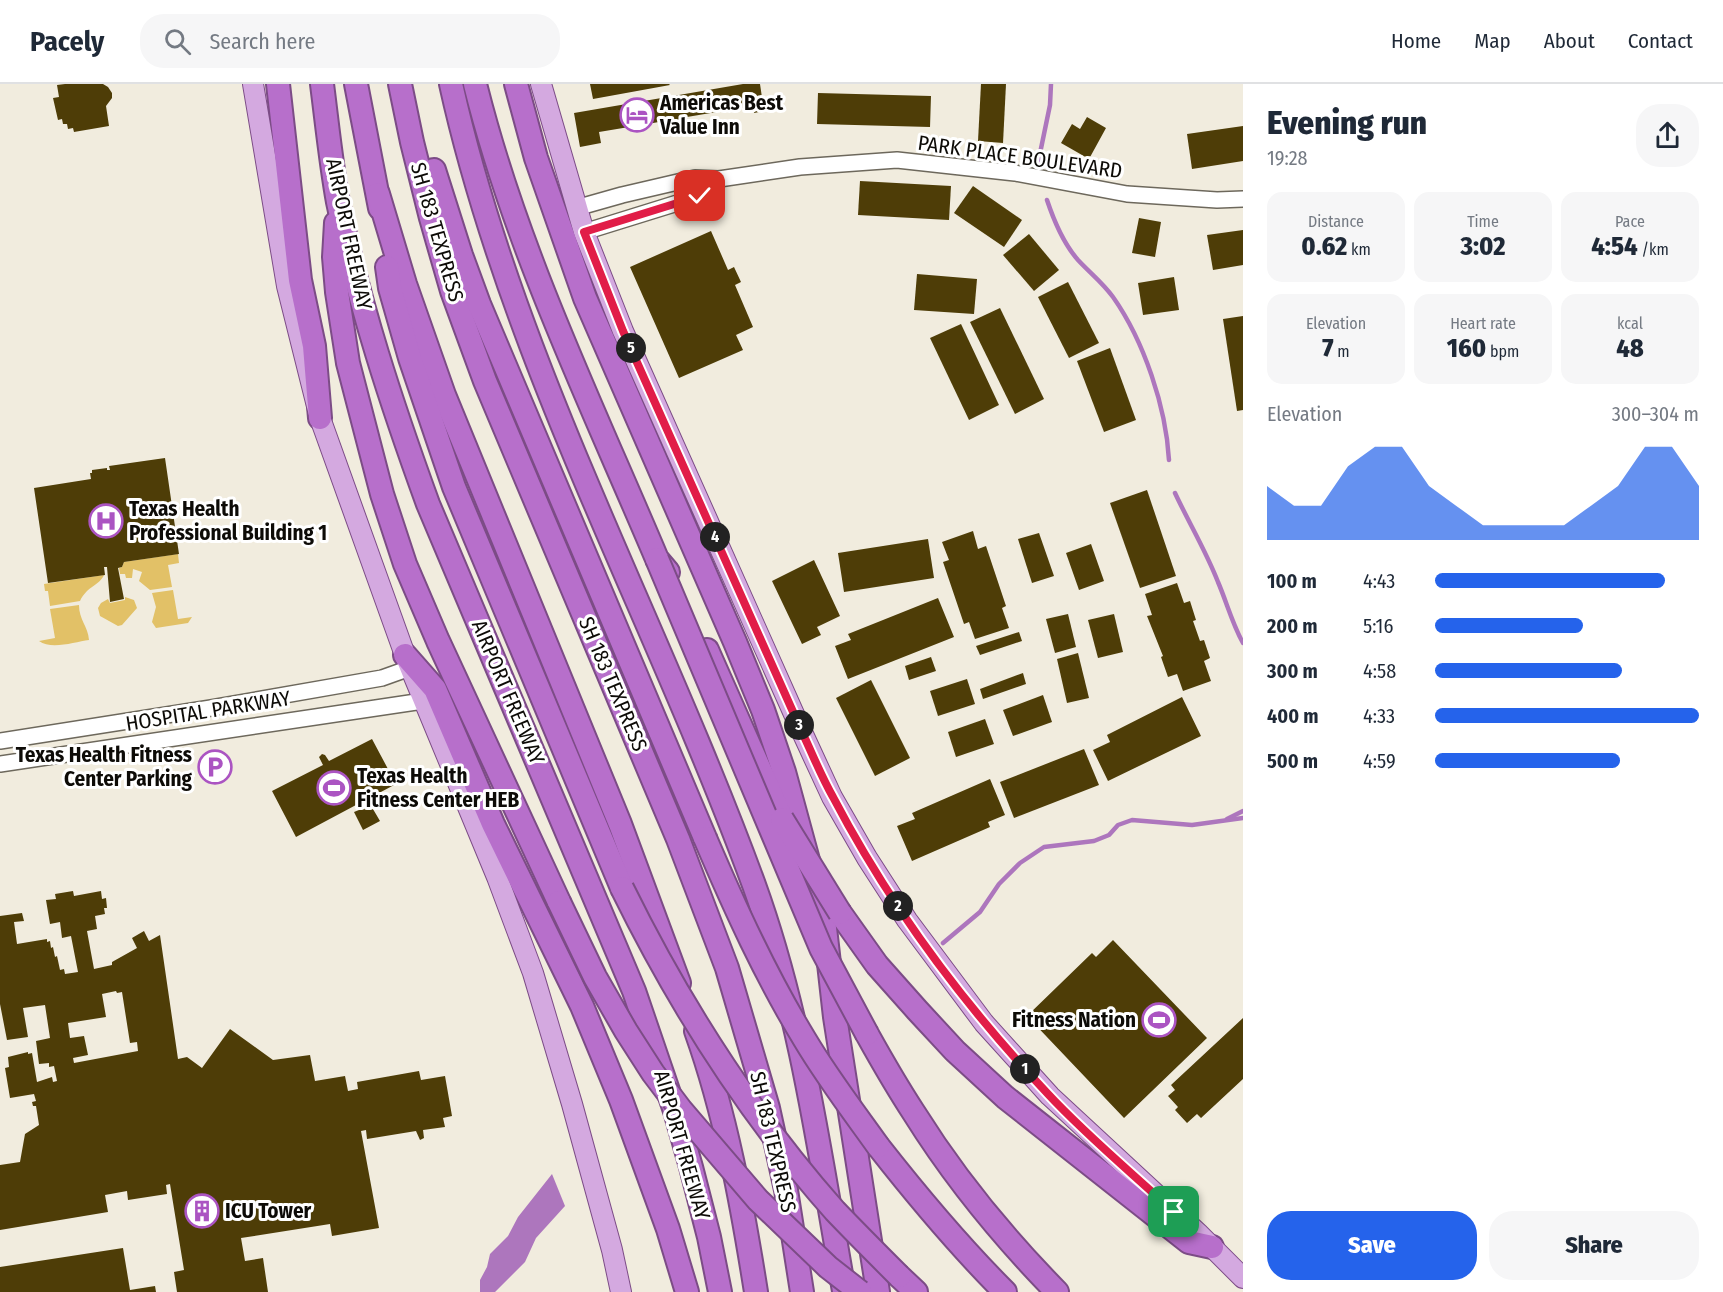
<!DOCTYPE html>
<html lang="en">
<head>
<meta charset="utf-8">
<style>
  :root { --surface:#fff; --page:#f6f6f7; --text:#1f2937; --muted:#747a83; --line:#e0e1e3; --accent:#2563eb }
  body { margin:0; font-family:"Fira Sans Condensed",sans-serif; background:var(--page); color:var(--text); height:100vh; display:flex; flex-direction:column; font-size:22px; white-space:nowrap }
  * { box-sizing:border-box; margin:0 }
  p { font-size:20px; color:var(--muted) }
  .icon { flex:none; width:33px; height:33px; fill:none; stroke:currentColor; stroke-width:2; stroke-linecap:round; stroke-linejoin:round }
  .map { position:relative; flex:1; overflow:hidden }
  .panel { display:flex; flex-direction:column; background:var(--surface); width:480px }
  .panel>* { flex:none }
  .pin { position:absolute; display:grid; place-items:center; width:51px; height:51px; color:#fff; margin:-26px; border-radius:12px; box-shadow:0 3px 9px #0006 }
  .km { position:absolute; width:30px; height:30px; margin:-15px; border-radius:50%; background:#222; color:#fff; font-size:16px; line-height:30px; text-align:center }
  .round { display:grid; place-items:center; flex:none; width:63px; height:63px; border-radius:24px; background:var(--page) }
  .head { display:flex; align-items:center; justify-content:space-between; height:102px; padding:0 24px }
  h1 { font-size:33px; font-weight:800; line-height:45px }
  .figures { display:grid; grid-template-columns:repeat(3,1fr); gap:9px; height:102px; padding:6px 24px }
  .figures div { display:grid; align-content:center; border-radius:15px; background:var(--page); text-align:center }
  .figures b { font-size:26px; font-weight:800 }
  .figures small { font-size:16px; font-weight:400 }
  .figures p { font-size:16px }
  .chart { height:168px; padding:12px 24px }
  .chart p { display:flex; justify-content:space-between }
  .chart svg { width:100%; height:108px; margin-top:6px; fill:var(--accent); opacity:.7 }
  .primary-button { display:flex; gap:12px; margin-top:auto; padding:12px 24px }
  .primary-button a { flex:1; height:69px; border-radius:24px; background:var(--accent); color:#fff; font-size:24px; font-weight:800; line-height:69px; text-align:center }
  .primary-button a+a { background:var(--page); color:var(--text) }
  ul { padding:0 24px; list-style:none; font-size:20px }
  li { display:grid; grid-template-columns:96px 72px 1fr; align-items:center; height:45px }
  li i { height:15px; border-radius:8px; background:var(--accent) }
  header { display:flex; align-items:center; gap:36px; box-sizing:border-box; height:84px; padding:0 30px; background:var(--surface); border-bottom:2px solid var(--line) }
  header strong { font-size:28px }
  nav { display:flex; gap:33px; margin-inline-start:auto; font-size:21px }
  .search { width:420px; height:54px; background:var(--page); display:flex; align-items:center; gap:15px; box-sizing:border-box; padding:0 21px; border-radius:24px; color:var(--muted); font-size:22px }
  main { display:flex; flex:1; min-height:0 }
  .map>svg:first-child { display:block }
  .green { fill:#e2c167 }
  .water { fill:#ad76bd }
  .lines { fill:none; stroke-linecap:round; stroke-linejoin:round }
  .stream { stroke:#ad76bd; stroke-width:4.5 }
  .building { fill:#4e3d07; fill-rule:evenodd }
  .minor-casing { stroke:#6d685c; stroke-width:18 }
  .major-casing { stroke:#7c4c86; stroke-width:22 }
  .highway-casing { stroke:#7c4c86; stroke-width:26 }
  .minor { stroke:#fff; stroke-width:15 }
  .major { stroke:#d4a9e0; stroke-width:20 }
  .highway { stroke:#b76fcb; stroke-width:22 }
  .highway-bridge-casing { stroke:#7c4c86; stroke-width:26; stroke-linecap:butt }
  .highway-bridge { stroke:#b76fcb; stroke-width:22 }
  .route-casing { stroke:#fff; stroke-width:12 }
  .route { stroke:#e11d48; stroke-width:8 }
  .labels { text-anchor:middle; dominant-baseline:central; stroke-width:6; stroke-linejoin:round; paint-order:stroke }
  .poi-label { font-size:21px; font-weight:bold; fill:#0d0b07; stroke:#fff; text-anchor:start }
  .street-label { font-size:21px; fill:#0d0b07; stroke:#fff }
</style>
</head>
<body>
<header>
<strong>Pacely</strong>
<div class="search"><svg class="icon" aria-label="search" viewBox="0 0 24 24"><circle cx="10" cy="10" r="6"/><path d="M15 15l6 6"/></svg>Search here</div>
<nav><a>Home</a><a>Map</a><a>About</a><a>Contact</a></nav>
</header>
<main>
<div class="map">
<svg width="1243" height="1208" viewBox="0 0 1243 1208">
  <rect width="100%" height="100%" fill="#f1ecde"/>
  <!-- green -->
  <g class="green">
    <polygon points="178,470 179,479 168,481 172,503 150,506 139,497 142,488 133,485 132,494 126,494 125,490 120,490 119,484 122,483 124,478"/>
    <path d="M104,491c-4,10 -17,11 -24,26l-30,5 -2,-15h-3l-1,-7z"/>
    <polygon points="173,506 178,535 192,533 188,539 156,544 152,538 156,523 152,509"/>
    <polygon points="125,513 134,516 137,524 122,541 118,542 100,532 98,524 101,519 108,515 110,519 125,516"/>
    <path d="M79,521c0,15 9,21 10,35 -14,2 -38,10 -50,1l16,-3 -5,-29z"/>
  </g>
  <!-- water -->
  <polygon class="water" points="552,1090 565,1122 536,1154 525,1178 495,1208 480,1208 480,1196 487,1183 490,1170 508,1152 518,1133"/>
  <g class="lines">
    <!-- stream -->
    <g class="stream">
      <polyline points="1038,79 1050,21 1051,0"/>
      <path d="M1047,116c7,21 16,43 31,60 12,13 24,22 35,37 31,44 53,110 56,163"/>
      <path d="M1175,409c14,30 31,58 43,89 9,21 14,41 25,61"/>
      <polyline points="1227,735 1243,727"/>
      <polyline points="943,859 980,828 999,800 1020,779 1044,763 1094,757 1109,751 1118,741 1132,736 1192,741 1243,734"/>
    </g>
  </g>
  <!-- building -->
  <g class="building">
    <polygon points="65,0 103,0 108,3 112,9 112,14 106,22 109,42 74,48 73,44 68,45 67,40 63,40 62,35 58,36 53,14 59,13 57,1"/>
    <polygon points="590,0 669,0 670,1 593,15"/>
    <polygon points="743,0 760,0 764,27 754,29 752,22 687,33 689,41 679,43 677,35 599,48 601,59 580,63 574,29"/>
    <polygon points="981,0 1006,0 1003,59 978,57"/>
    <polygon points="818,9 931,12 930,43 817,40"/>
    <polygon points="1087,33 1106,44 1089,75 1061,59 1072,40 1080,45"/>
    <polygon points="1243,42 1243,77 1192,85 1187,50"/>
    <polygon points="860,97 951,102 949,136 858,131"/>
    <polygon points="973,102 1022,136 1004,163 954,129"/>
    <polygon points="1139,134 1161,138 1155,173 1132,169"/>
    <polygon points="1243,146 1243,181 1213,186 1207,151"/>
    <polygon points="711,147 728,186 734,183 741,198 735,201 753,243 736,251 743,266 679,294 630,183"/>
    <polygon points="1029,150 1059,186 1034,207 1003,171"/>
    <polygon points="917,190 977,195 974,230 914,226"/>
    <polygon points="1174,193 1179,226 1143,231 1138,199"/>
    <polygon points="1068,198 1099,259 1069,274 1038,213"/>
    <polygon points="1000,224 1044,315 1015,330 970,238"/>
    <polygon points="1243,232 1243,326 1237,327 1223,235"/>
    <polygon points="961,240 999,321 969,336 930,254"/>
    <polygon points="1110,264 1136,336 1104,348 1077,277"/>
    <polygon points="165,374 179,470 124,478 122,483 118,484 124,515 110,518 107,483 104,483 105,491 48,499 34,404 91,395 90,389 92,389 92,386 107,384 107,386 110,386 109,382"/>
    <polygon points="1147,406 1176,492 1140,504 1110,419"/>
    <polygon points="973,447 978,465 986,462 1006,522 1002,524 1009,544 975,555 969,538 964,540 943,478 949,476 942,458"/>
    <polygon points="1039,449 1054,492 1032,499 1018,455"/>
    <polygon points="928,455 934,494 844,508 838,469"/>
    <polygon points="1091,460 1104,497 1079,506 1066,469"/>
    <polygon points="814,476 840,532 817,543 821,551 802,560 772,497"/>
    <polygon points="1177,499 1184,519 1190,517 1196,536 1193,537 1200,557 1204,556 1210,574 1204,577 1211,597 1183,607 1177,590 1168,593 1161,573 1163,572 1147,532 1152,531 1145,510"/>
    <polygon points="938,514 954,553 848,595 835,562 851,556 848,550"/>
    <polygon points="1068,530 1076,563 1055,569 1046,535"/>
    <polygon points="1114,530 1123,568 1098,574 1088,536"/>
    <polygon points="1019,548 1022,557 980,571 976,562"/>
    <polygon points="1078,569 1089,614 1067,619 1057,575"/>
    <polygon points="931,573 936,587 909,596 905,582"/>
    <polygon points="1023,589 1026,600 983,615 980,605"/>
    <polygon points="967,595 975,620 938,632 930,607"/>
    <polygon points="871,596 910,674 875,692 836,614"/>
    <polygon points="1043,611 1052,638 1013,652 1003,626"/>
    <polygon points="1182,613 1201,652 1108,697 1093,666 1110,658 1107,651"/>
    <polygon points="985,635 994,660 956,673 948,648"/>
    <polygon points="372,655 396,700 362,718 364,723 370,720 380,737 363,746 354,728 359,726 356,721 296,753 272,707 323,681 319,673 322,670 325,671 329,677"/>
    <polygon points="1084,665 1099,701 1014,734 1000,698"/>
    <polygon points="990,695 1005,731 988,738 990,743 912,777 897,742 915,735 912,729"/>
    <path d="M73,807l1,5 27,-5 1,8 4,-1 1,10h-3l1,6 -10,2 2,13 -10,2 7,38 18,-4v-3l25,-14 -5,-10 12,-7 5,10 11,-6 18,124 9,-2 15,11 28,-39 43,31 37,-5 5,26 30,-5 3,15 10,-2 -1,-7 62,-11 2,9 24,-4 7,40 -9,2 2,9 -22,3 1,8 -4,2 -4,-9 -49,8 -1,-9 -5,1 18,97 -47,8 -2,-12 -89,14 4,23 18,-3 5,34h-91l-3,-20 10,-2 -14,-86 -4,1 1,9 -39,6 -1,-9 -22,4 3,17 -108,18v-65l20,-3 5,-28 14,-9 -3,-19h-3l-1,-4 4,-1 -2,-7 -24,4 -5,-30 4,-1 -1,-10 20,-5v2l4,-1 5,29 15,-5 1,5 4,-1 -3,-15 -5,1v-4l-10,1 -3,-23 14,-3 -5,-33 -22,3 5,29 -21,3 -7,-36v-88l22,-3 2,8 -10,1 3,22 30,-5v3l3,-1 1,7 2,-1 2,10 2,-1 3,14 4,-1 1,5 13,-2 -7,-36 -9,2 -2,-16 -10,2 -4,-24 10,-1 -1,-5zM116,907l1,2 5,-1 8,51 7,-1 1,9 -64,12 -1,-5 15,-3 -4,-19 -14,2 -2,-15 38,-6 -4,-23z"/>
    <polygon points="1113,856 1207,954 1124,1034 1027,932 1092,869 1096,873"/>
    <polygon points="1243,934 1243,995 1201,1034 1197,1030 1187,1039 1175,1026 1178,1023 1168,1012 1175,1006 1171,1001"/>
    <polygon points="123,1164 130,1206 155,1202 156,1208 0,1208 0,1183"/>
  </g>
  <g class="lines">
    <defs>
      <g id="minor">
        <polyline points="576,124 622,111 695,94 719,95 800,83 897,76 1015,89 1127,110 1217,116 1243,115"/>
        <polyline points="584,148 700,112 719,95"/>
        <polyline points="0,657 211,624 382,594 410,584"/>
        <polyline points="0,680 423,617"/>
      </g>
      <g id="major">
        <polyline points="253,0 287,202 320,334 405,571 497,793 533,889 572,1020 612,1166 621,1208"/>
        <polyline points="541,0 584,148 623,247 802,648 832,713 867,774 907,836 984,939 1050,1012 1198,1149 1243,1194"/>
      </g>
      <g id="highway">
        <polyline points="278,0 300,196 314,262 320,334"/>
        <path d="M322,0c5,39 9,79 16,118 21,103 54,203 90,302l206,487 41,120 16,56 18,70 11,55"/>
        <polyline points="356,0 380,124"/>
        <polyline points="400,0 412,58 431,134 452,207 485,297 678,755 727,884 768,1024 786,1106 802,1208"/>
        <path d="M451,0c62,280 205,533 303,801 47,130 66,270 90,406"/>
        <path d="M475,0c41,165 116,319 182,475l11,13"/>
        <polyline points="516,0 536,74 585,214 735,558 763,626 784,688 824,835 835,933 878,1208"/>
        <polyline points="434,86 461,171 479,220 705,754"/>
        <polyline points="378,110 405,200 444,311 620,740 679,899"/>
        <polyline points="336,139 334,173 337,208 348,279 382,410 405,480 438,557 559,818"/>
        <polyline points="387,183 390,204 410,274 454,403 622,804"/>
        <polyline points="707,566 782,735"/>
        <polyline points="405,571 435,605 493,740 582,922 621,1016 668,1145 687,1208"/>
        <polyline points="840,829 877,881 917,926 955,967 1005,1013 1189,1158 1212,1163"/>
        <path d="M696,947c30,84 46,173 60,261"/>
        <path d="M867,950c15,27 30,53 47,79 40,64 90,125 143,179"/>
        <path d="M878,1062c40,51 81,100 127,146"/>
        <polyline points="899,1192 916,1208"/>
      </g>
    </defs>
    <!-- minor casing -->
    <use href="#minor" class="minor-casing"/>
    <!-- major casing -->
    <use href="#major" class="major-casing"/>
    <!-- highway casing -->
    <use href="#highway" class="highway-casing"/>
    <!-- minor -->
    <use href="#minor" class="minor"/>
    <!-- major -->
    <use href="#major" class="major"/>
    <!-- highway -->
    <use href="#highway" class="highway"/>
    <defs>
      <g id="highway-bridge">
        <polyline points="657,475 821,864 867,950"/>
        <polyline points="782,735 840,829"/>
        <path d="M705,754c30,70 61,138 100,202 22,37 48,71 73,106"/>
        <path d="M622,804c57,116 127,226 213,323 21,22 43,44 64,65"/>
        <polyline points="559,818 595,893 626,947 653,989 681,1026 758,1116 828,1183 860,1208"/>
      </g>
    </defs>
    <!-- highway-bridge casing -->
    <use href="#highway-bridge" class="highway-bridge-casing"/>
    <!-- highway-bridge -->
    <use href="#highway-bridge" class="highway-bridge"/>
  </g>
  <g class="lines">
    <defs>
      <path id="route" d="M700,112l-116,36 39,99 179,401c10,21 19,44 31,65 57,109 131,208 215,297 39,42 84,79 126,118"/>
    </defs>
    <!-- route casing -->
    <use href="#route" class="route-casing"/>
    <!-- route -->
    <use href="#route" class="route"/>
  </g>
  <!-- icons -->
  <defs>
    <symbol id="hotel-ring" viewBox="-11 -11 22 22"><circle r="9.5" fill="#fff" stroke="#ab54c2" stroke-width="1.5"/><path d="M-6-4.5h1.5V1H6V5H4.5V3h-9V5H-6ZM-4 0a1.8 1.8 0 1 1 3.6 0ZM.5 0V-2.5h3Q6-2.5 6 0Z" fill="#ab54c2"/></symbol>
    <symbol id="hospital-ring" viewBox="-11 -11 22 22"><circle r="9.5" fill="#fff" stroke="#ab54c2" stroke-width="1.5"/><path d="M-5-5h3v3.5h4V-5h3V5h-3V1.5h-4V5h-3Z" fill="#ab54c2"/></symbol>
    <symbol id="parking-ring" viewBox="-11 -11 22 22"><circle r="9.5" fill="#fff" stroke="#ab54c2" stroke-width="1.5"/><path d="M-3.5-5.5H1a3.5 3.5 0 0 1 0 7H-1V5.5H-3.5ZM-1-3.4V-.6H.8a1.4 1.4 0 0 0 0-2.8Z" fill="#ab54c2"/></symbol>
    <symbol id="stadium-ring" viewBox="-11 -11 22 22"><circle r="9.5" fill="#fff" stroke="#ab54c2" stroke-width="1.5"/><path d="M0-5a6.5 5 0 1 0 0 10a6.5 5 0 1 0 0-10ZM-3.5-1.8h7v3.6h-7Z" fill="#ab54c2"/></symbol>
    <symbol id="building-ring" viewBox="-11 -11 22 22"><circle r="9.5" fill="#fff" stroke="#ab54c2" stroke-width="1.5"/><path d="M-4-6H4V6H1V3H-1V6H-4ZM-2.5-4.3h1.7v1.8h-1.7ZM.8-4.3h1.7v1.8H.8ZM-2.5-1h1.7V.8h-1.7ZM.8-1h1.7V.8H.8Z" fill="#ab54c2"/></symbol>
  </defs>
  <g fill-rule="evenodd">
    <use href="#hotel-ring" x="618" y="12" width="38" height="38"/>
    <use href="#hospital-ring" x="87" y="418" width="38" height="38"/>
    <use href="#parking-ring" x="196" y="664" width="38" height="38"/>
    <use href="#stadium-ring" x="315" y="685" width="38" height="38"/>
    <use href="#stadium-ring" x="1140" y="917" width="38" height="38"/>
    <use href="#building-ring" x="183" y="1108" width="38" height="38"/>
  </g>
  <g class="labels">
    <!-- poi labels -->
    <g class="poi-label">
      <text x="660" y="19">Americas Best<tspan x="660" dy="24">Value Inn</tspan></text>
      <text x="129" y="425">Texas Health<tspan x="129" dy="24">Professional Building 1</tspan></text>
      <text x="192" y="671" text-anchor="end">Texas Health Fitness<tspan x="192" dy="24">Center Parking</tspan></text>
      <text x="357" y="692">Texas Health<tspan x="357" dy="24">Fitness Center HEB</tspan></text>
      <text x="1136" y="936" text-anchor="end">Fitness Nation</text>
      <text x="225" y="1127">ICU Tower</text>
    </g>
    <!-- street labels -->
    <g class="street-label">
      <text transform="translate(1020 73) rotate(8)">PARK PLACE BOULEVARD</text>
      <text transform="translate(437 148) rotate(74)">SH 183 TEXPRESS</text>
      <text transform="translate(349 150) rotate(78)">AIRPORT FREEWAY</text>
      <text transform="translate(613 600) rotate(67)">SH 183 TEXPRESS</text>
      <text transform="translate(508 608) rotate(67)">AIRPORT FREEWAY</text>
      <text transform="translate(208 627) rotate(-9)">HOSPITAL PARKWAY</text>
      <text transform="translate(773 1058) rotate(77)">SH 183 TEXPRESS</text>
      <text transform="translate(682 1061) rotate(74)">AIRPORT FREEWAY</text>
    </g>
  </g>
</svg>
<div class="pin" style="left:1174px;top:1128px;background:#1e9e55"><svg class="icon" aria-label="arrive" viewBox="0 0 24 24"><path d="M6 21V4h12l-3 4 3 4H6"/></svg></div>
<div class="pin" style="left:700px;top:112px;background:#d93025"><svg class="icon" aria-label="check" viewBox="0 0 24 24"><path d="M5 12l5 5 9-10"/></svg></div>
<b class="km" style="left:1025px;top:985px">1</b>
<b class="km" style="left:898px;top:822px">2</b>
<b class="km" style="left:799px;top:641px">3</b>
<b class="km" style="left:715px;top:453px">4</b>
<b class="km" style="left:631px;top:264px">5</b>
</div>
<section class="panel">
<div class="head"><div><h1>Evening run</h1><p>19:28</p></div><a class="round"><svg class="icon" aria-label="share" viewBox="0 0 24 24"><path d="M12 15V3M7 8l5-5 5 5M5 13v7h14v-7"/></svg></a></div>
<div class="figures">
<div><p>Distance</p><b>0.62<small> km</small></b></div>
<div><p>Time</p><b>3:02</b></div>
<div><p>Pace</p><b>4:54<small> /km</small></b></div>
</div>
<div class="figures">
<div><p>Elevation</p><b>7<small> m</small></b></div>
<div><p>Heart rate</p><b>160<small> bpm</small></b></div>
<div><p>kcal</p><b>48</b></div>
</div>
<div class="chart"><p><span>Elevation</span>300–304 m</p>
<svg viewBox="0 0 160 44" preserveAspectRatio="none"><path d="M0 44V22L10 30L20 30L30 14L40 6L50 6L60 22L70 30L80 38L90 38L100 38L110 38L120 30L130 22L140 6L150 6L160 22V44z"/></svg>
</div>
<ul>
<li><b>100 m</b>4:43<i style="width:87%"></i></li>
<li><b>200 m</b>5:16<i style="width:56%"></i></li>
<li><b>300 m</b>4:58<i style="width:71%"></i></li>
<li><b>400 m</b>4:33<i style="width:100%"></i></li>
<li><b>500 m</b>4:59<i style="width:70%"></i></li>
</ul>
<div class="primary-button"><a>Save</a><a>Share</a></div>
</section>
</main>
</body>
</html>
